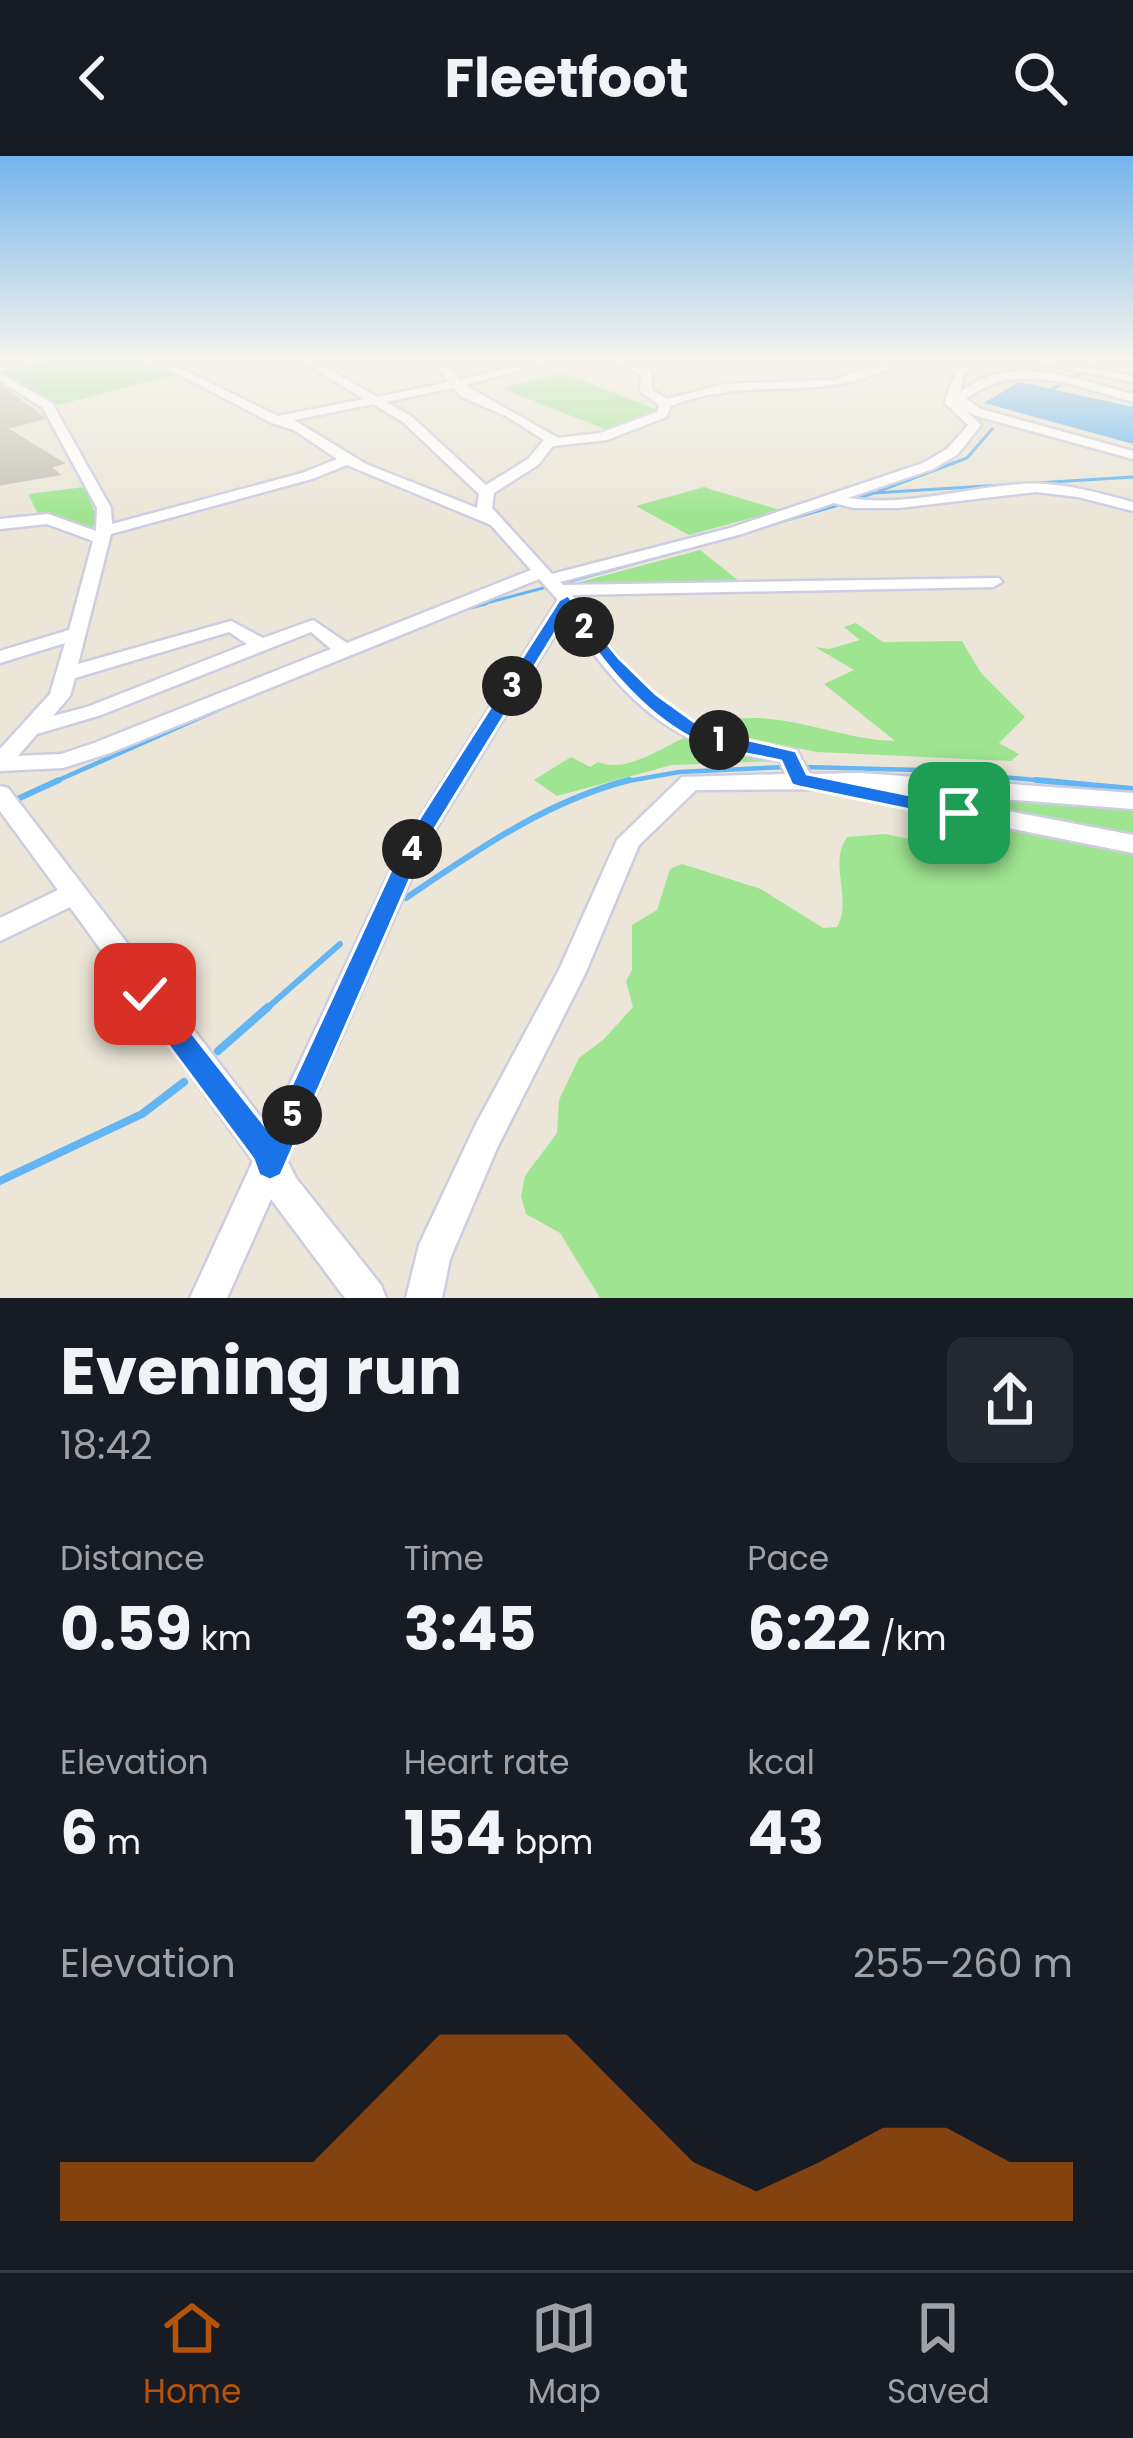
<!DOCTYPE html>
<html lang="en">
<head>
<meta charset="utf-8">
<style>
  :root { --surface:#171b24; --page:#242831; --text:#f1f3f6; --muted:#9ea1a6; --line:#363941; --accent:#b45309 }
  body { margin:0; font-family:Poppins,sans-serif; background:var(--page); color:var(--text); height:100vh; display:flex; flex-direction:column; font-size:45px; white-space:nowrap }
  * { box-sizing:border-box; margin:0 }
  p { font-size:39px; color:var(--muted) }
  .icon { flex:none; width:66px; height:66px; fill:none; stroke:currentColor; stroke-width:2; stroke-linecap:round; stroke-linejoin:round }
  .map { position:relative; height:1142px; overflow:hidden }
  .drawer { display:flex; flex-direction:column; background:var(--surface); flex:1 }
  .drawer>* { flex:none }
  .pin { position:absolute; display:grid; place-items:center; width:102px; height:102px; color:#fff; margin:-51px; border-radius:24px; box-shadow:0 6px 18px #0006 }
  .km { position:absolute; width:60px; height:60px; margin:-30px; border-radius:50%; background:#222; color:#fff; font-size:33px; line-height:60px; text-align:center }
  .round { display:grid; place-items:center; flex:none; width:126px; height:126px; border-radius:18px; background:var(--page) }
  .overview { display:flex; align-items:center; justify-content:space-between; height:204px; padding:0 60px }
  h1 { font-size:66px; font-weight:700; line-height:90px }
  .figures { display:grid; grid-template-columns:repeat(3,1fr); gap:18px; height:204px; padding:12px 60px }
  .figures div { display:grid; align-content:center }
  .figures b { font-size:60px; font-weight:700 }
  .figures small { font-size:33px; font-weight:400 }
  .figures p { font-size:33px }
  .chart { height:336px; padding:24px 60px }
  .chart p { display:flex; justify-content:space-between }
  .chart svg { width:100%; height:216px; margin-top:12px; fill:var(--accent); opacity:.7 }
  header { display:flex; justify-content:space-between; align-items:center; height:156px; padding:0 60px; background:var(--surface); font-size:54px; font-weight:700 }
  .dock { display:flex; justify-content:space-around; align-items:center; height:168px; border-top:3px solid var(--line); background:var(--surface); font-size:33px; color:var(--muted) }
  .dock a { display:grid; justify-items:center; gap:6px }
  .dock .active { color:var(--accent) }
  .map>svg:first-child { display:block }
  .green { fill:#9fe591 }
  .water { fill:#64b5f3 }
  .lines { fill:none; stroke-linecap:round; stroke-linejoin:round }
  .stream-far3 { stroke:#64b5f3; stroke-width:3 }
  .stream-far2 { stroke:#64b5f3; stroke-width:4.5 }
  .stream-far1 { stroke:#64b5f3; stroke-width:6 }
  .stream { stroke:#64b5f3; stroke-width:8 }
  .building { fill:#c6c2b8; stroke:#c6c2b2; stroke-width:3 }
  .minor-casing { stroke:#cdcde2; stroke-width:5 }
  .minor { fill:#fff; fill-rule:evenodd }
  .route { fill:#1a73e8; stroke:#fff; stroke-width:3 }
</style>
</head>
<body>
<header><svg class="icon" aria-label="back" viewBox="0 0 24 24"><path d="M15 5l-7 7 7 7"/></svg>Fleetfoot<svg class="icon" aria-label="search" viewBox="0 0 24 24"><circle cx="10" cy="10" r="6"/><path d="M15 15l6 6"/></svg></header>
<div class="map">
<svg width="1133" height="1142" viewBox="0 0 1133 1142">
  <rect width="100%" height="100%" fill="#ebe6d8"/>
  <!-- green -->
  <g class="green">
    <polygon points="58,201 139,201 151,204 143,208 175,219 58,249 3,215"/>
    <polygon points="564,217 655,253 656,256 612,276 501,232"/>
    <polygon points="85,331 97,362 92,373 40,362 28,338"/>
    <polygon points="704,331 713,334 780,354 689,379 636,350"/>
    <polygon points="700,394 743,428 569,429"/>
    <path d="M856,467l27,19 79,-1 19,32 44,44 -26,26 20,11 -8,7 -194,-9 -113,-23c60,-30 127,11 191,12l-71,-57 30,-14 -39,-23 14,2 31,-9 -16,-13z"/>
    <path d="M684,582l95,23 -107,4 -115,31 -23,-16 37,-23 19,10 8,-5c29,12 64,-15 86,-24z"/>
    <polygon points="860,630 1133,652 1133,680"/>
    <path d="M992,666l141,29v447h-533l-40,-65 -34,-19 -5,-18 4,-20 32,-43 2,-33 20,-42 25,-19 29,-32 -7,-26 6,-11v-45l25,-15 13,-41 12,-5 79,25 62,39 14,-1c16,-28 -9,-62 10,-90l39,-3 27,6 27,-16 38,4z"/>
  </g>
  <!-- water -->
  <polygon class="water" points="1019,226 1133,251 1133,288 984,247"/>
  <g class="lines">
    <!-- stream-far3 -->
    <g class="stream-far3">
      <polyline points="1051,234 1109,201"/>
      <polyline points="879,335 967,302 992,273"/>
      <polyline points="853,344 874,337 1133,321"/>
      <polyline points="749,375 842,348"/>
      <polyline points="567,426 709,387"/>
      <polyline points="475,450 547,431"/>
    </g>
    <!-- stream-far2 -->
    <g class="stream-far2">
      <polyline points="460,454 486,447"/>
      <polyline points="349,500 416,473"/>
      <polyline points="804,611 919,614 1070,627"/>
      <polyline points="52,627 233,547"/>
      <polyline points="617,627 679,616 786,611"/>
    </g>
    <!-- stream-far1 -->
    <g class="stream-far1">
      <polyline points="1036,624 1133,633"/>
      <polyline points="13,645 59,624"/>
      <path d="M406,742c71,-48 139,-96 223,-118"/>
      <polyline points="265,854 340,788"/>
    </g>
    <!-- stream -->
    <g class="stream">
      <polyline points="218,895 268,851"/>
      <polyline points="0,1025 142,958 184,926"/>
    </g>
  </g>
  <!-- building -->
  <polygon class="building" points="0,230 43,262 5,272 62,307 49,311 58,318 0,328"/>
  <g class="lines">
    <defs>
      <g id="minor">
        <polygon points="34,201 52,201 0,216 0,210"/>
        <path d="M145,201h13l120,59 86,-17 -69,-42h13l69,40 72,-15 -21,-25h11l21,23 90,-23h18l-103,28 93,53 42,-5 57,-21 2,-7 -19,-14 1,-16 -39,-18h15l34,14 1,19 15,9 57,-15 109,-4 61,-23h14c-78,52 -154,15 -237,49l-5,11 -59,23 -54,6 -15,19 -44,28 -2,15 60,66 178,-46 193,-65 24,-14 21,-24 -23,-22c13,-44 18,-46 63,-46l-29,6 -14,9 -5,20c51,-40 117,-12 173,2v8c-55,-15 -117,-43 -167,-3l15,10 152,42v8l-160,-44 -8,-5 16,15 -24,30 -24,14 -85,29c57,9 115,-10 172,-14 38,-3 76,8 113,18v9l-55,-14 -42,-5 -137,16h-46l-19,-5 -92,31 -182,48 3,3 436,-7 3,4 -9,5 -421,8c39,56 82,119 150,141 24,7 50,9 75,15l13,23 51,-1 272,20v16l-223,-17 223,43v18l-270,-54 -8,-3 -2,-7 -157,1 -57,55 -54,129 -88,174 -47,111 -8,39h-36l13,-53 56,-119 84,-156 58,-130 65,-63 103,-3 -5,-13c-27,-5 -55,-8 -81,-19 -57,-22 -100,-77 -132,-127l-141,230 -139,315 9,18 85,107 5,13h-41l-74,-99 -44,99h-37l63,-137 -183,-254 -70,34v-23l58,-28 -58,-79v-25l8,2 261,340 134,-284 155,-244 -19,-21 -429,174 -47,15 -63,3v-22l50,-55 15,-51 -65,20v-12l69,-21 24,-89 -46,-17 -47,5v-10l48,-5 48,17 1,-23 -54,-100 -43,-27v-8l52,30 59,105 1,16 190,-51 35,-14 -43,-29 -22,-7zM453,232l9,9 44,19 38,24 -16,19 -42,26 -75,-69 -25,-14zM373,248l30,18 76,72 -2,14 -111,-44 -72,-44zM347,309l144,60 40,45 -184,73 -34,-23 -50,18 -32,-17 -153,43 33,-130 201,-55zM229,476l18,12 -160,63 -34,9 17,-20 5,-18zM311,476l20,17 -237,94 -33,11 -43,2 19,-22 64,-19z"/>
        <polygon points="1009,201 1032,201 1133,220 1133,226"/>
      </g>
    </defs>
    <!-- minor casing -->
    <use href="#minor" class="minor-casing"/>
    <!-- minor -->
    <use href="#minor" class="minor"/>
  </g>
  <!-- sky -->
  <linearGradient id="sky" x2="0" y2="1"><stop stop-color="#73b4ec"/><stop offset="0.56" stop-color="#f6f4ed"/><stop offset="1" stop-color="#f6f4ed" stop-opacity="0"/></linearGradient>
  <rect width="1133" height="361" fill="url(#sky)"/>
  <!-- route -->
  <path class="route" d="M568,439l51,63 37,36 50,36 90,21 11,23 152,31 11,8 -11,7 -160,-33 -7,-2 -11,-24c-28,-7 -65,-10 -90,-23 -53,-28 -90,-79 -123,-126l-143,233 -144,330 -11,5 -11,-5 -6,-16 -117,-157 -4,-8 4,-8h19l115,146 133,-288 156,-244z"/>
</svg>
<div class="pin" style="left:959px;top:657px;background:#1e9e55"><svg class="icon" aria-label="arrive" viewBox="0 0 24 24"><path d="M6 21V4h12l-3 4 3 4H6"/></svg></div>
<div class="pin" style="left:145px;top:838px;background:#d93025"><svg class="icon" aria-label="check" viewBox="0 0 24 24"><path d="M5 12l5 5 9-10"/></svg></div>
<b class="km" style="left:719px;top:584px">1</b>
<b class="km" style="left:584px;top:471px">2</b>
<b class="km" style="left:512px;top:530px">3</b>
<b class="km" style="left:412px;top:693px">4</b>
<b class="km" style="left:292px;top:959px">5</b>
</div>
<section class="drawer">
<div class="overview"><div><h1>Evening run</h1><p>18:42</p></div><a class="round"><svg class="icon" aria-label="share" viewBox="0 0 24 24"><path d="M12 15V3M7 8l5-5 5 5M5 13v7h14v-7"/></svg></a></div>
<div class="figures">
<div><p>Distance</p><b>0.59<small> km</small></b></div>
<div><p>Time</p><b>3:45</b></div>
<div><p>Pace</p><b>6:22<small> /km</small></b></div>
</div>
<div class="figures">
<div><p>Elevation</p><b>6<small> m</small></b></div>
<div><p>Heart rate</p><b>154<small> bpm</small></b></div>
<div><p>kcal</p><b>43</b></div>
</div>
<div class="chart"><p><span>Elevation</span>255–260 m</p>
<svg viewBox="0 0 160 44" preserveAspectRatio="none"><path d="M0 44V32L10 32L20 32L30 32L40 32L50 19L60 6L70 6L80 6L90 19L100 32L110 38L120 32L130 25L140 25L150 32L160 32V44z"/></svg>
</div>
</section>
<nav class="dock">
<a class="active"><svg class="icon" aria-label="home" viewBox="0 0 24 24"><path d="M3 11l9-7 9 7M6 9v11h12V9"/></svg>Home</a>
<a><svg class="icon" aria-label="map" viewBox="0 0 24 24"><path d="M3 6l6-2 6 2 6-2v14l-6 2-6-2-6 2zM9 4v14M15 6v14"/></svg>Map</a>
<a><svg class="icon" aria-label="saved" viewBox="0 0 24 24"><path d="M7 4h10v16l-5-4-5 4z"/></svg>Saved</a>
</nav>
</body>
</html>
